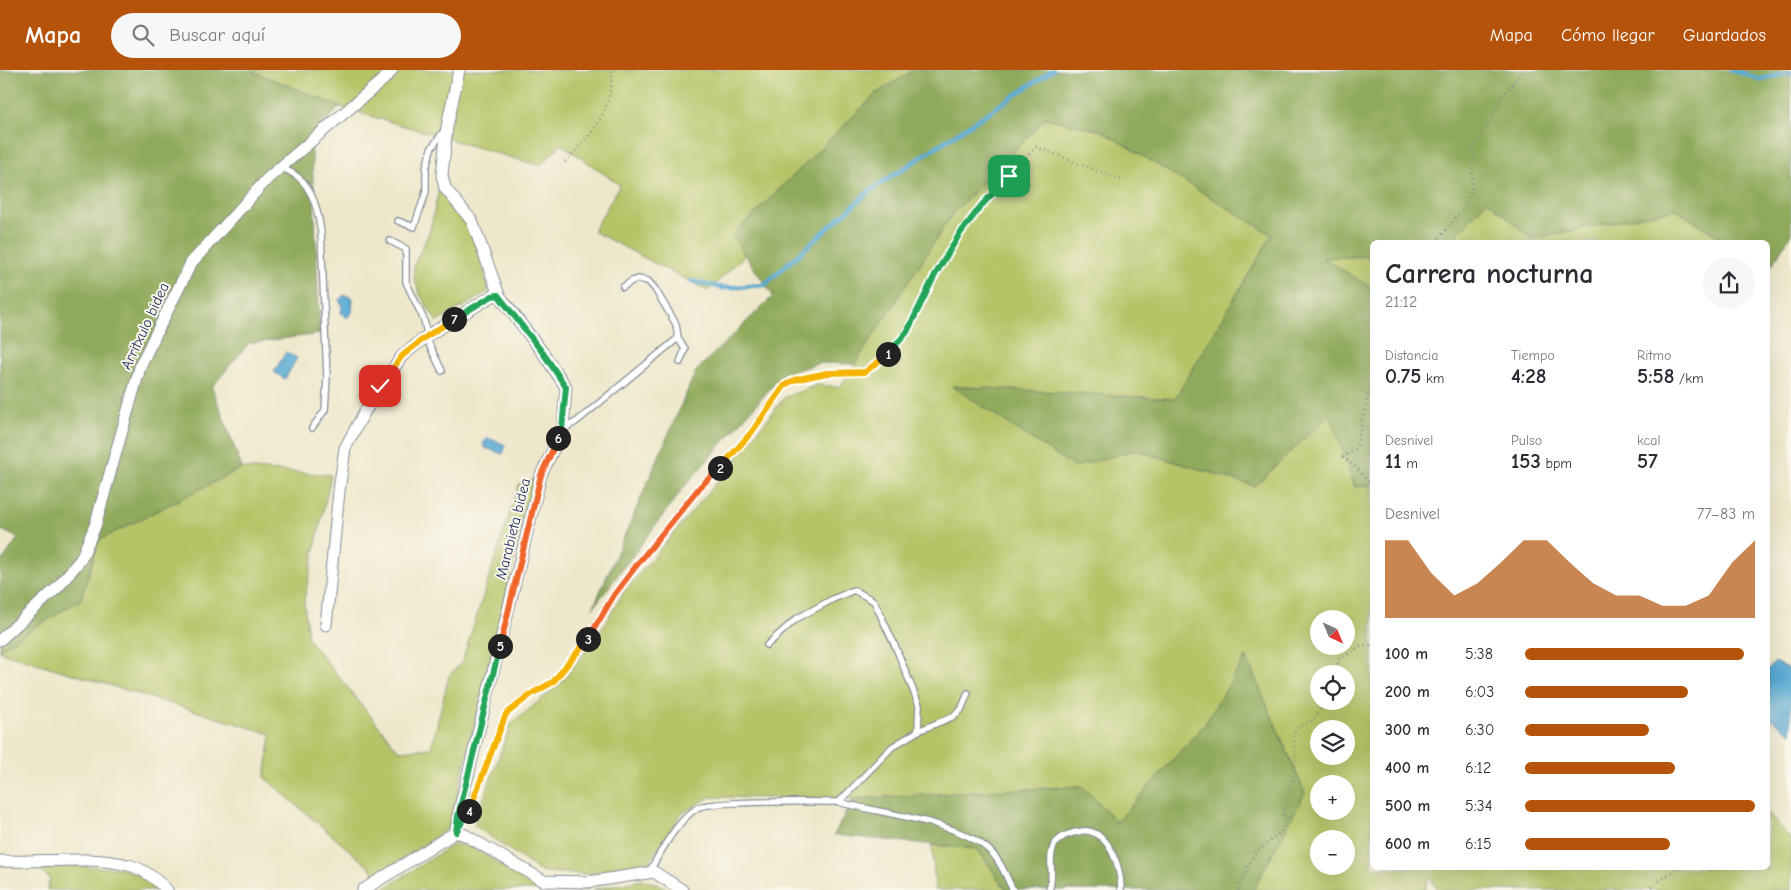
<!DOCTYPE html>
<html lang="es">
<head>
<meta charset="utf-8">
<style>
  :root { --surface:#fff; --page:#f7f7f7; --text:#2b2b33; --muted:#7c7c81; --accent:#b45309 }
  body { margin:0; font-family:"Comic Neue",sans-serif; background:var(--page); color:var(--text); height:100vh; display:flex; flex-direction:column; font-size:19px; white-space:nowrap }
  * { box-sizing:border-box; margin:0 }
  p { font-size:16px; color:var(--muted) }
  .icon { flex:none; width:28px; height:28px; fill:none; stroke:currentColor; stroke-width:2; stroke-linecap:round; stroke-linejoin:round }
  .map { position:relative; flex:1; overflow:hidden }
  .sheet { position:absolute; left:1370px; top:170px; width:400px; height:630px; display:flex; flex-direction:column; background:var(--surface); border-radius:8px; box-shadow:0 5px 20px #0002 }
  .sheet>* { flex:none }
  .needle { width:32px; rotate:136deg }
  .controls { position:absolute; left:1310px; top:540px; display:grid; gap:10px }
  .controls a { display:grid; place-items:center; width:45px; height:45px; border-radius:50%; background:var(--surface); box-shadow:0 5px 20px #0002; font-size:25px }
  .pin { position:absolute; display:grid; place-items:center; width:42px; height:42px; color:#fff; margin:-21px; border-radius:10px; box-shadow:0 2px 8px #0006 }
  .km { position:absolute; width:25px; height:25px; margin:-12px; border-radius:50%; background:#222; color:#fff; font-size:14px; line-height:25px; text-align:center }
  .round { display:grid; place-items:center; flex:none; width:52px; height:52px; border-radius:26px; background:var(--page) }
  .summary { display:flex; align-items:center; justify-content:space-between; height:85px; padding:0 15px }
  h1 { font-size:28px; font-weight:600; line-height:38px }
  .figures { display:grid; grid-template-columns:repeat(3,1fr); gap:8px; height:85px; padding:5px 15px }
  .figures div { display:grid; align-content:center }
  .figures b { font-size:21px; font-weight:600 }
  .figures small { font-size:14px; font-weight:400 }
  .figures p { font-size:14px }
  .chart { height:140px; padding:10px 15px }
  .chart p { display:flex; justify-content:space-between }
  .chart svg { width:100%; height:90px; margin-top:5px; fill:var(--accent); opacity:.7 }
  ul { padding:0 15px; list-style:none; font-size:16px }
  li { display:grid; grid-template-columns:80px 60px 1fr; align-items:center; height:38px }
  li i { height:12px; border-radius:6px; background:var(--accent) }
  header { display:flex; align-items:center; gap:30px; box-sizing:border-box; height:70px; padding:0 25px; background:var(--accent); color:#fff }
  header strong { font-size:24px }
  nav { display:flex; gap:28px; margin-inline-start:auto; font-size:18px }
  .search { width:350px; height:45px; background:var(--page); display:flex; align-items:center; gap:12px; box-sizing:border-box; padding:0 18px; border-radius:28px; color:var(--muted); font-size:19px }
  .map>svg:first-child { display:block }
  .green { fill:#b6c467; stroke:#687a62; fill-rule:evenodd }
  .forest { fill:#90aa5c; stroke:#566c5d }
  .water { fill:#56a9d2; stroke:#386c98 }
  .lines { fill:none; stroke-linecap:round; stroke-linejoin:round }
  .stream { stroke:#56a9d2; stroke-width:4.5 }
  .lane-casing { stroke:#848b94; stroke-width:8 }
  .street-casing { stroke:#848b94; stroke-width:13 }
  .path { stroke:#848b94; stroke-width:2.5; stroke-dasharray:1 4; stroke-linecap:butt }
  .lane { stroke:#fff; stroke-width:5.5 }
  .street { stroke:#fff; stroke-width:11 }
  .split-1-casing { stroke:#fff; stroke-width:10 }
  .split-2-casing { stroke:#fff; stroke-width:10 }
  .split-3-casing { stroke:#fff; stroke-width:10 }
  .split-4-casing { stroke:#fff; stroke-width:10 }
  .split-5-casing { stroke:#fff; stroke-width:10 }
  .split-6-casing { stroke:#fff; stroke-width:10 }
  .split-7-casing { stroke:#fff; stroke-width:10 }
  .split-8-casing { stroke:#fff; stroke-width:10 }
  .split-1 { stroke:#22a559; stroke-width:6 }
  .split-2 { stroke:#f5b400; stroke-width:6 }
  .split-3 { stroke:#f0652b; stroke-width:6 }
  .split-4 { stroke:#f5b400; stroke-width:6 }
  .split-5 { stroke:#22a559; stroke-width:6 }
  .split-6 { stroke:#f0652b; stroke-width:6 }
  .split-7 { stroke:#22a559; stroke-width:6 }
  .split-8 { stroke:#f5b400; stroke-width:6 }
  .labels { text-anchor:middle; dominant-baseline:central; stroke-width:4; stroke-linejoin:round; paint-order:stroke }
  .street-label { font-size:15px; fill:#1b2f5e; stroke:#fbf7ec }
</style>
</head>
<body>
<header>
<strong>Mapa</strong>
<div class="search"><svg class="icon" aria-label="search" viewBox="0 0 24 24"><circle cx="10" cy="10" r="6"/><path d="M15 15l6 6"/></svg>Buscar aquí</div>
<nav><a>Mapa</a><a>Cómo llegar</a><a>Guardados</a></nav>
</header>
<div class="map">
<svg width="1791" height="820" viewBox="0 0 1791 820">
  <rect width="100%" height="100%" fill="#fbf7ec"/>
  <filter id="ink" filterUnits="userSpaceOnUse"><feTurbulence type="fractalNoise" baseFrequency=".02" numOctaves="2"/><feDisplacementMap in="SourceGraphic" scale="10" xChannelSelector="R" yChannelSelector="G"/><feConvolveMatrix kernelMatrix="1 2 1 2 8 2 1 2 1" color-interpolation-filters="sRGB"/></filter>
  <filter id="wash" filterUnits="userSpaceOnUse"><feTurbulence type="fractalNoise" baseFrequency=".0096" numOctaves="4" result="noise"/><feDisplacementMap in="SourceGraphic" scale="20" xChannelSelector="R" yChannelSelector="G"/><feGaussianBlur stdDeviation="1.12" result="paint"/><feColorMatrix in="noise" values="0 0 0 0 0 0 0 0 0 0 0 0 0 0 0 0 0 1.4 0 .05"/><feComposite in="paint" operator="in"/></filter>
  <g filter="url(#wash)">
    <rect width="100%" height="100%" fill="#eee7cb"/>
    <!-- green -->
    <g class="green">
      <polygon points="250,0 914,0 877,23 732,166 745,185 708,221 593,161 620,115 561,74 540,96 340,37"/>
      <path d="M1046,48l56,13 170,104 -97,164 -222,-12 120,79 63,-16 119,36 75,-73 25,74 17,-2v383h396v-56l23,28v50h-353l-9,-13 -4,13h-172l52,-97 -59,-136 -41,67 -88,98 -36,-36 -228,13 -143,-2 -29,17 -32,48 -62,12 -46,-2 -67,-47 37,-101 49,-40 39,-50 24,-41 100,-118 62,-78 32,-12 23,2 113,-174zM1319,549h27v27h-27zM1319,604h27v27h-27zM1319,659h27v27h-27zM1319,714h27v27h-27zM1319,769h27v27h-27z"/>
      <polygon points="439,118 468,157 479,180 489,221 437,252 419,223 414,207 414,195 430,160"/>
      <polygon points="1487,130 1532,169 1675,139 1727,172 1451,172"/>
      <polygon points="1372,186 1372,218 1322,188"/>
      <polygon points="242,398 331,405 304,530 308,569 399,681 431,678 449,606 462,592 519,414 534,409 449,758 376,806 370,798 265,708 271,664 0,582 0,579 81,529 99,470"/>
      <polygon points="454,774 473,778 541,819 588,820 382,820"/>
      <polygon points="932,775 978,779 1006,820 935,820"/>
      <polygon points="35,795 121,798 151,810 161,820 47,820 50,809"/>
      <polygon points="642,810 658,814 668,820 591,820"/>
    </g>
    <!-- forest -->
    <g class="forest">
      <polygon points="0,0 250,0 340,37 311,65 320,264 249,273 212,317 242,398 99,470 81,529 0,579 0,494 18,468 0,459"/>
      <polygon points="914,0 1791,0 1791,164 1769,200 1768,199 1768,172 1727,172 1675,139 1532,169 1487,130 1451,172 1372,172 1372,186 1323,188 1372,218 1372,415 1355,417 1330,344 1255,416 1136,380 1074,397 952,316 1175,329 1272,165 1102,61 1046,48 953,143 855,294 819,293 782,305 685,416 593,538 696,301 773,226 732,166 877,23"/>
      <polygon points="1246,587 1305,723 1253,820 1006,820 978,779 834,765 853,729 1082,716 1117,752 1205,654"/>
    </g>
    <!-- water -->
    <g class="water">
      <polygon points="344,225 353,228 352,243 348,247 345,247 341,243 342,236 339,230"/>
      <polygon points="286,282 297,288 285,309 274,302"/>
      <polygon points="488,368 506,375 503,384 485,378 483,373"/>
      <polygon points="1775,592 1791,600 1791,663 1770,648 1768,638 1768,599"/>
    </g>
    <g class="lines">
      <!-- stream -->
      <g class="stream">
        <polyline points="1731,0 1760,9 1791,3"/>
        <polyline points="691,211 723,218 764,215 871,120 1053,0"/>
      </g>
    </g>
  </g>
  <g filter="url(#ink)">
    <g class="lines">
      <defs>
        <g id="lane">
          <path d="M281,97c5,3 12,6 17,10 16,13 20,36 23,55l6,146 -2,32 -13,18"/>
          <polyline points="398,151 414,157 426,122 426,98 431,79 445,59"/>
          <polyline points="390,171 406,179 406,212 424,250 429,274 442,301"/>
          <polyline points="623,217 632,211 638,209 648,211 655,219 676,254 678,268 685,279 680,292"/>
          <polyline points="563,359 576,352 678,268"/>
          <polyline points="767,575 796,549 833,529 854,520 874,531 896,578 919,635 918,661"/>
          <path d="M839,732c41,12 121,19 151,49 11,10 16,26 23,39"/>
          <path d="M649,802c13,-22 27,-50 48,-64 12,-8 120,-6 142,-6l53,-55 26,-16 34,-14 9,-7 7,-17"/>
          <path d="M1049,820c6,-15 -2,-30 5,-45 4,-6 12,-11 19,-12 4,-1 10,-3 15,-2 23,4 33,38 33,59"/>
        </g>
        <g id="street">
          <polyline points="326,555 339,421 345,378 365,341 402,286 427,266 492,226 499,225"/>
          <polyline points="0,570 58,517 81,489 95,456 141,294 191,193 268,108 385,8 392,0"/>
          <polyline points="456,762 465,765 544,811 588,812 654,802 682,820"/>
          <path d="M0,791c42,2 87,-6 128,4 15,3 28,14 39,25"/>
          <polyline points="363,820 456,762 458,746 541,405 563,359 566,317 543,283 499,225 472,151 445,118 442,105 447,57 459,0"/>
        </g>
      </defs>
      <!-- lane casing -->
      <use href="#lane" class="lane-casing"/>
      <!-- street casing -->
      <use href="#street" class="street-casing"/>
      <!-- path -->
      <g class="path">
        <polyline points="891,0 891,1"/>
        <path d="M565,92c28,-28 47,-51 47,-92"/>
        <polyline points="1436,172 1464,138 1471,122 1474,78 1490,52 1503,25 1524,0"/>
        <polyline points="1372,311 1367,328 1356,379 1343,387 1358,399 1372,416"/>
        <polyline points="1337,604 1338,590 1362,575 1372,575"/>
        <polyline points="481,712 506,644 533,623 553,613 586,572 614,525 636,497 700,417 715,404 751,363 785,315 794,310 827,303 865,302 886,286 907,262 935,205 959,165 981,136 1036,77 1122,110"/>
        <path d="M1238,820l16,-36 27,-22 7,-16 -6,1c4,-17 11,-33 13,-50 2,-16 -4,-24 0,-38l18,-9 13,-19"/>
        <polyline points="1647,820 1677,798"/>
      </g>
      <!-- lane -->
      <use href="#lane" class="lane"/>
      <!-- street -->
      <use href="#street" class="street"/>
    </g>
  </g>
  <g class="lines" filter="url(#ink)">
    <defs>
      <polyline id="split-1" points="888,284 907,262 935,205 959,165 981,136 1009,106"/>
      <polyline id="split-2" points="720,398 751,363 785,315 794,310 827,303 865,302 888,284"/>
      <polyline id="split-3" points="588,569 614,525 636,496 700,417 720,398"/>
      <polyline id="split-4" points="469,741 506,644 533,623 553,612 588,569"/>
      <polyline id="split-5" points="469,741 456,762 458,746 500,576"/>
      <polyline id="split-6" points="500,576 541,405 558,368"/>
      <polyline id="split-7" points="454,249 492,226 498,225 543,283 566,317 562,359 558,368"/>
      <polyline id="split-8" points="380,316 402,286 427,266 454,249"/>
    </defs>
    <!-- split-1 casing -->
    <use href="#split-1" class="split-1-casing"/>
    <!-- split-2 casing -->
    <use href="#split-2" class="split-2-casing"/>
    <!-- split-3 casing -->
    <use href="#split-3" class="split-3-casing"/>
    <!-- split-4 casing -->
    <use href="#split-4" class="split-4-casing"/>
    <!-- split-5 casing -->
    <use href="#split-5" class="split-5-casing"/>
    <!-- split-6 casing -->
    <use href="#split-6" class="split-6-casing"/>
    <!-- split-7 casing -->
    <use href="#split-7" class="split-7-casing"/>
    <!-- split-8 casing -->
    <use href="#split-8" class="split-8-casing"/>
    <!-- split-1 -->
    <use href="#split-1" class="split-1"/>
    <!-- split-2 -->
    <use href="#split-2" class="split-2"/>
    <!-- split-3 -->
    <use href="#split-3" class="split-3"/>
    <!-- split-4 -->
    <use href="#split-4" class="split-4"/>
    <!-- split-5 -->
    <use href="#split-5" class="split-5"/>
    <!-- split-6 -->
    <use href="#split-6" class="split-6"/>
    <!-- split-7 -->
    <use href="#split-7" class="split-7"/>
    <!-- split-8 -->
    <use href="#split-8" class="split-8"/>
  </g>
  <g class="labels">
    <!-- street labels -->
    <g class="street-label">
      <text transform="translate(145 256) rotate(-65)">Arritxulo bidea</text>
      <text transform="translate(513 459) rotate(-76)">Marabieta bidea</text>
    </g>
  </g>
</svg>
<div class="controls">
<a><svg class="needle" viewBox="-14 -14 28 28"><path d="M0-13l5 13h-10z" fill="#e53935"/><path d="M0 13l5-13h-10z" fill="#7c7c81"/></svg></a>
<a><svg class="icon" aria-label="locate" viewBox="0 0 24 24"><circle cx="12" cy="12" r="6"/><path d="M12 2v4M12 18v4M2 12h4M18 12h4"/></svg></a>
<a><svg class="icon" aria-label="layers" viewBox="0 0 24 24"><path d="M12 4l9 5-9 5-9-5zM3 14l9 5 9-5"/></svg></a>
<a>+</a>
<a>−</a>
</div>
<div class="pin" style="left:1009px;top:106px;background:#1e9e55"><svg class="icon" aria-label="arrive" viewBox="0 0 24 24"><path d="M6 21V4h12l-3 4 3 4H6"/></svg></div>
<div class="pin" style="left:380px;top:316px;background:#d93025"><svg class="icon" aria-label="check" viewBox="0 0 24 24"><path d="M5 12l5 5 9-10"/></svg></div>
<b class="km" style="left:888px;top:284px">1</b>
<b class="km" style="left:720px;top:398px">2</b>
<b class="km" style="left:588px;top:569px">3</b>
<b class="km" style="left:469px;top:741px">4</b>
<b class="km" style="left:500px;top:576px">5</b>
<b class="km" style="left:558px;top:368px">6</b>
<b class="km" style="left:454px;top:249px">7</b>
<section class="sheet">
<div class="summary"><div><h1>Carrera nocturna</h1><p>21:12</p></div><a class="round"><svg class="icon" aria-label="share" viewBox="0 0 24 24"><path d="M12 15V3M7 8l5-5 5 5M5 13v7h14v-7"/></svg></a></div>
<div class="figures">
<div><p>Distancia</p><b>0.75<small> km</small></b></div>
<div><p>Tiempo</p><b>4:28</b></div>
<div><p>Ritmo</p><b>5:58<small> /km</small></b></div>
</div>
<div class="figures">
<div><p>Desnivel</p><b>11<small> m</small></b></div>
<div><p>Pulso</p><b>153<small> bpm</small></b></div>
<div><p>kcal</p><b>57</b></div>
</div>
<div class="chart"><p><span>Desnivel</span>77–83 m</p>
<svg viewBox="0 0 160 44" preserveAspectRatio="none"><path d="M0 44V6L10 6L20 22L30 33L40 27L50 17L60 6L70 6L80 17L90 27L100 33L110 33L120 38L130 38L140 33L150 17L160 6V44z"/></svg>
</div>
<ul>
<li><b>100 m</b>5:38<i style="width:95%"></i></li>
<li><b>200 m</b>6:03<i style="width:71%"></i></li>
<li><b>300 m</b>6:30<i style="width:54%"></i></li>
<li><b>400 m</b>6:12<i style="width:65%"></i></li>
<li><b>500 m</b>5:34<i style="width:100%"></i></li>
<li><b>600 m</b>6:15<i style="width:63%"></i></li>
</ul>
</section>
</div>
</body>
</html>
